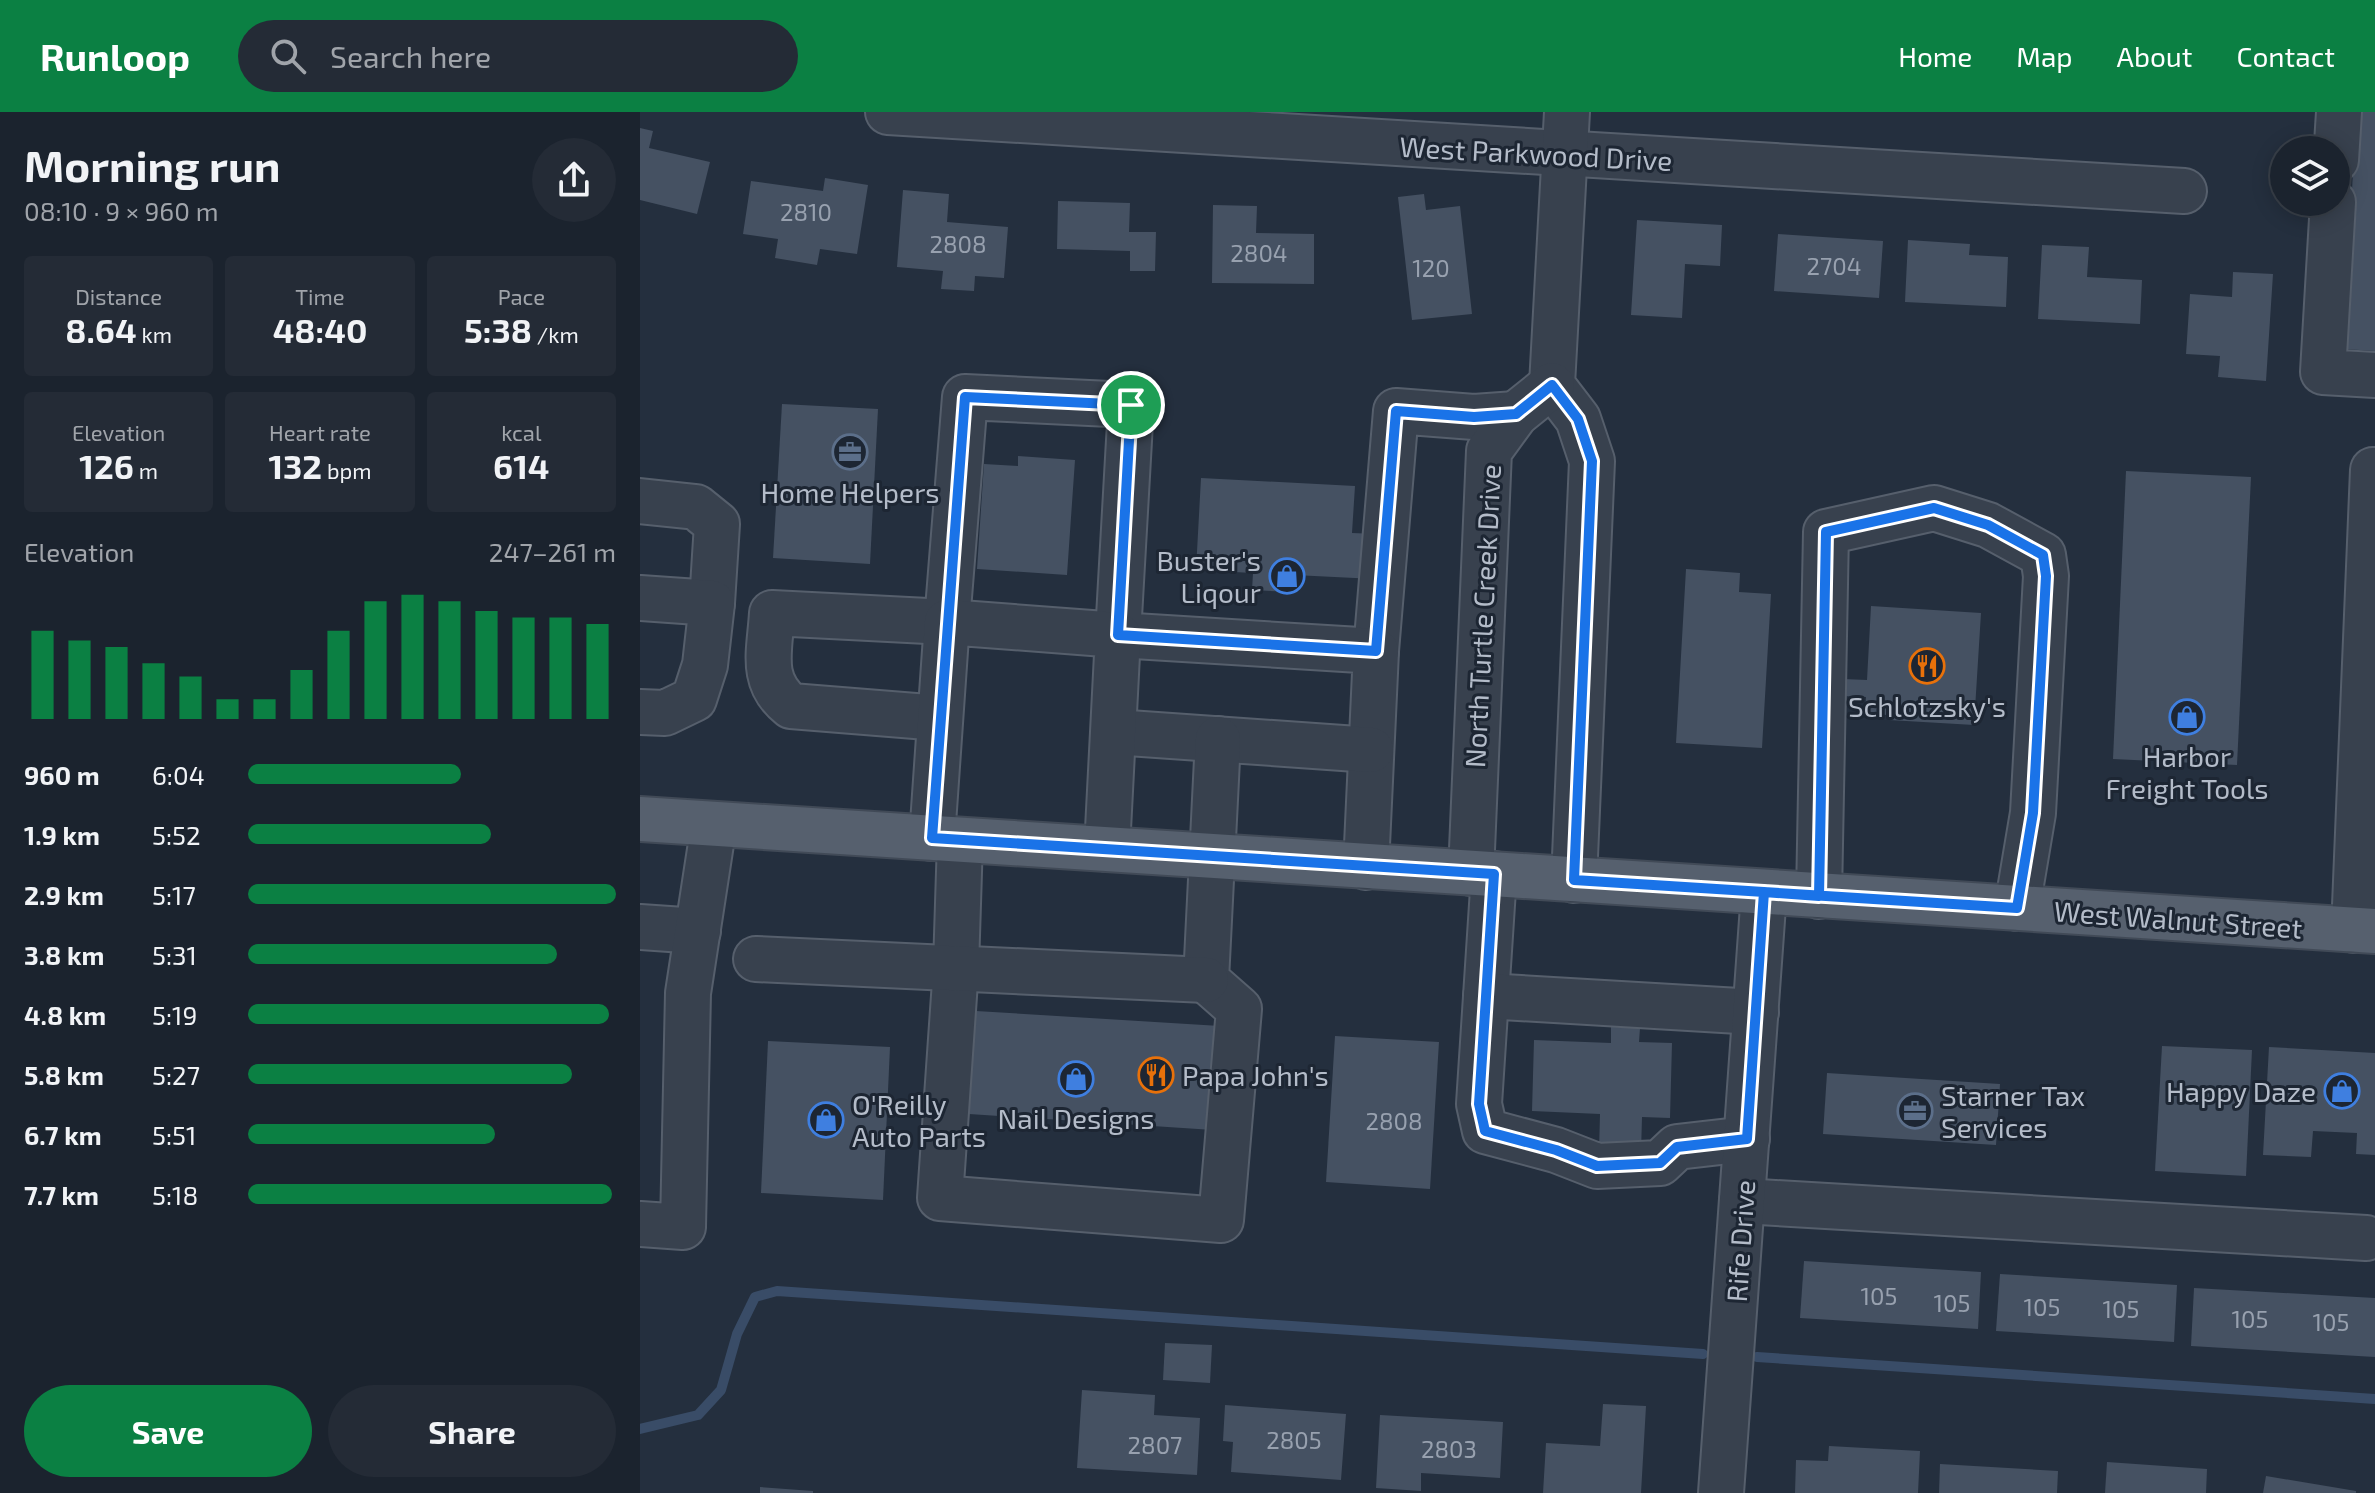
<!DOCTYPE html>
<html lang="en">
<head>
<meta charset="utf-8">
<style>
  :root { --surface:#1b232e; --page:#242b36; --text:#f1f3f6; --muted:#a0a4aa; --line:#39404a; --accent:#0b8043 }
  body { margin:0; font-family:"Exo 2",sans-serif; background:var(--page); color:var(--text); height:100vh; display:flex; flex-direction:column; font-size:30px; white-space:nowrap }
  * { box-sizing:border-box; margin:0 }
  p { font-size:26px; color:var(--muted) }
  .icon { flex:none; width:44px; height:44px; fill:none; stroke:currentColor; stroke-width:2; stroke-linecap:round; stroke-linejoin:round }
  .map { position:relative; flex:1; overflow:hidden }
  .sheet { display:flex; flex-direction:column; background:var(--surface); width:640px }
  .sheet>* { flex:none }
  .tools { position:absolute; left:1630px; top:24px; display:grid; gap:16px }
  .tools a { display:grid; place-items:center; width:80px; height:80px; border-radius:50%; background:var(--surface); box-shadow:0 4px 20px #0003,0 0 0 2px var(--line); font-size:40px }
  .pin { position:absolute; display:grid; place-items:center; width:68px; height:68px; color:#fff; margin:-34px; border:4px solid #fff; border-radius:50%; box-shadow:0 2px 8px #0007 }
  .round { display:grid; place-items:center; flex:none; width:84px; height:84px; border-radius:42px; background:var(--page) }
  .summary { display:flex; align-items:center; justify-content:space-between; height:136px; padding:0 24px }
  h1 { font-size:44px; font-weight:700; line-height:60px }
  .stats { display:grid; grid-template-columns:repeat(3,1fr); gap:12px; height:136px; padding:8px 24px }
  .stats div { display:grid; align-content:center; border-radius:8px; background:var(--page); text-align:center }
  .stats b { font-size:34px; font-weight:700 }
  .stats small { font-size:22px; font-weight:400 }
  .stats p { font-size:22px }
  .chart { height:224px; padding:16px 24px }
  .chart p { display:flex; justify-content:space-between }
  .chart svg { width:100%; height:144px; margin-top:8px; stroke:var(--accent); stroke-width:6 }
  .primary-button { display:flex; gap:16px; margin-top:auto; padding:16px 24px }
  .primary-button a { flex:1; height:92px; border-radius:48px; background:var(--accent); color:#fff; font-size:32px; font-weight:700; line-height:92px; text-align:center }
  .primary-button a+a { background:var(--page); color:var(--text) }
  ul { padding:0 24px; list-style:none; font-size:26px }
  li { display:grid; grid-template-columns:128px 96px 1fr; align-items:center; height:60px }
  li i { height:20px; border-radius:10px; background:var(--accent) }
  header { display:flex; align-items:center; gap:48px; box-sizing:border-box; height:112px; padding:0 40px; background:var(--accent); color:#fff }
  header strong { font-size:38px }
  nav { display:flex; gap:44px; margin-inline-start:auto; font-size:28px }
  .search { width:560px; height:72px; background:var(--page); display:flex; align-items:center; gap:20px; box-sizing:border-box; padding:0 28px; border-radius:44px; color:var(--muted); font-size:30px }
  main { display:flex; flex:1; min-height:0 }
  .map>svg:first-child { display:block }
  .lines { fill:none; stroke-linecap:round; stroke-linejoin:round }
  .stream { stroke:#394c67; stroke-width:10 }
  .building { fill:#455162 }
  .minor-casing { stroke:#565f6c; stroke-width:48 }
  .major-casing { stroke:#414a57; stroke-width:48 }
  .minor { stroke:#38414e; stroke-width:44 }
  .major { stroke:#56606e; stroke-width:44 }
  .route-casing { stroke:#fff; stroke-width:16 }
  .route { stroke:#1a73e8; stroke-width:10 }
  .labels { text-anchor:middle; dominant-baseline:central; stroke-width:6; stroke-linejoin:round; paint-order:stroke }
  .number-label { font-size:24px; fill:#98a1af }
  .street-label { font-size:28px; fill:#b4bcc9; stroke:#1d2633 }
  .poi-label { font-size:28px; fill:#b4bcc9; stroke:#1d2633 }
</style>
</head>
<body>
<header>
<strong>Runloop</strong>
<div class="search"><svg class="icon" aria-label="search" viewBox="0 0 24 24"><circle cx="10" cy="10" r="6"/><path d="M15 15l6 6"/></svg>Search here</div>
<nav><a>Home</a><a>Map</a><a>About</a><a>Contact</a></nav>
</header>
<main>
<section class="sheet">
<div class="summary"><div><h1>Morning run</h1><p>08:10 · 9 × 960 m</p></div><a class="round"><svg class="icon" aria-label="share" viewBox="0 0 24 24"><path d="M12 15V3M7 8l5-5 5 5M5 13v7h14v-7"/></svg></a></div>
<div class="stats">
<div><p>Distance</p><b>8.64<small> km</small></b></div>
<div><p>Time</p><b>48:40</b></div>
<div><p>Pace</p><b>5:38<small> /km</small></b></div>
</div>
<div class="stats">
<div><p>Elevation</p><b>126<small> m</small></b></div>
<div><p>Heart rate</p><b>132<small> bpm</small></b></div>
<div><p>kcal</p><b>614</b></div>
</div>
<div class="chart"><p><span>Elevation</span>247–261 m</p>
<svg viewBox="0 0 160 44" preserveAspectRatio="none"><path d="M5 44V17M15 44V20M25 44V22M35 44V27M45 44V31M55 44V38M65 44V38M75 44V29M85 44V17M95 44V8M105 44V6M115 44V8M125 44V11M135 44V13M145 44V13M155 44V15"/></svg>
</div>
<ul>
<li><b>960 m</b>6:04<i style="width:58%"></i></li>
<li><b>1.9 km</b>5:52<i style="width:66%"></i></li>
<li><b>2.9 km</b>5:17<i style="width:100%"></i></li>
<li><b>3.8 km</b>5:31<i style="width:84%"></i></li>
<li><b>4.8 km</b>5:19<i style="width:98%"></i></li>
<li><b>5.8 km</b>5:27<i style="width:88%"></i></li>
<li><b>6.7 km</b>5:51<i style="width:67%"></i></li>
<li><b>7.7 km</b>5:18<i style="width:99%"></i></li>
</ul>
<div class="primary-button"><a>Save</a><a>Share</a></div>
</section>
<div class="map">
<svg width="1735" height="1381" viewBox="0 0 1735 1381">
  <rect width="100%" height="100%" fill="#242f3e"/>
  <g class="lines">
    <!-- stream -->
    <g class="stream">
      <polyline points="1117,1245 1735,1287"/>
      <polyline points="0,1317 58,1303 81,1278 97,1222 115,1185 137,1179 1063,1242"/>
    </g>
  </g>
  <!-- building -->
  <g class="building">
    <polygon points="1716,0 1735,0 1735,239 1704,237"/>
    <polygon points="0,16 13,19 9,36 70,50 57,102 0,88"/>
    <polygon points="185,66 228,73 217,142 180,137 177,153 135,146 138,127 103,122 111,69 183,79"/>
    <polygon points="263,78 309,82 307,110 368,115 364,166 335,164 334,179 301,177 303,159 257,155"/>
    <polygon points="784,82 786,98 820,94 832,202 772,208 758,85"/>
    <polygon points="418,89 490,91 489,120 516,120 515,159 490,159 490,139 417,137"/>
    <polygon points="573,93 617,94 616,121 674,122 674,172 572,171"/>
    <polygon points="997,108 1082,113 1080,154 1045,152 1042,206 991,203"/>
    <polygon points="1138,122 1243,129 1239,186 1134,179"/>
    <polygon points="1268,128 1330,132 1329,143 1368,145 1366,195 1265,190"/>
    <polygon points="1402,133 1449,135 1447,165 1502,168 1500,212 1398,207"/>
    <polygon points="1593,160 1633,162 1626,269 1578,265 1580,244 1546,242 1550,182 1592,185"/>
    <polygon points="142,292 238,297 230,452 133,446"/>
    <polygon points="378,344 435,348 427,463 337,457 344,352 378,354"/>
    <polygon points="1486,359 1611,365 1597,653 1473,647"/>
    <polygon points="561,366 715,374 712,421 737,422 735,467 654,463 653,480 612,478 613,461 556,458"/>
    <polygon points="1046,457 1100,461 1099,480 1131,482 1122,636 1036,631"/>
    <polygon points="1231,494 1341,501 1334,613 1249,608 1249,603 1225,602 1226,585 1202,584 1203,567 1227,568"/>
    <polygon points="336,899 580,914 573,1018 329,1002"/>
    <polygon points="971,915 1000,916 999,930 1032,931 1030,1006 1002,1005 1001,1041 959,1039 960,1002 892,999 894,928 971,931"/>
    <polygon points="695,924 799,930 790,1077 686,1070"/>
    <polygon points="128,929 250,935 243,1088 121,1081"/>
    <polygon points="1522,934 1612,938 1606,1064 1515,1059"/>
    <polygon points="1629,935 1735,941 1735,1043 1716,1042 1717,1021 1673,1019 1671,1045 1623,1043"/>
    <polygon points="1187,961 1360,972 1356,1033 1183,1022"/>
    <polygon points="1164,1149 1341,1160 1338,1217 1160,1206"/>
    <polygon points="1360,1162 1537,1173 1534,1230 1356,1219"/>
    <polygon points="1554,1176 1735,1186 1735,1245 1551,1234"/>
    <polygon points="525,1231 572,1233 570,1271 523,1268"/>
    <polygon points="442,1278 515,1283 514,1303 560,1306 557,1363 437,1356"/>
    <polygon points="963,1292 1006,1294 1001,1381 903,1381 906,1331 960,1334"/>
    <polygon points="585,1293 706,1302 701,1368 591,1360 593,1330 583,1329"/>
    <polygon points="740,1303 863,1310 860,1366 781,1361 781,1379 736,1376"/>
    <polygon points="1189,1334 1280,1339 1278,1381 1155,1381 1156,1348 1188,1349"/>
    <polygon points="1467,1350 1567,1357 1566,1381 1465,1381"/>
    <polygon points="1300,1352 1418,1359 1417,1381 1299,1381"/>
    <polygon points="1626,1364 1716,1379 1716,1381 1623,1381"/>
    <polygon points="120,1375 173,1379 173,1381 120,1381"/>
  </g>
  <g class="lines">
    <defs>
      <g id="minor">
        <polyline points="248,0 1544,79"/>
        <polyline points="927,0 912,273 938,307 952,349 934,768"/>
        <polyline points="1696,48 1699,0"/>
        <polyline points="1693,90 1683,260 1735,263"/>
        <polyline points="0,389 56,395 77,412 72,491"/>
        <polyline points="0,486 72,491 65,553 54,587 25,601 0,600"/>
        <polyline points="736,539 756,299 834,305 876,302"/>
        <path d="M300,606l-149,-12c-32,-25 -21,-56 -19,-93l175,9 18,-225 166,8 -13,230 258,16 -10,216"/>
        <polyline points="474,620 731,638"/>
        <polyline points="292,726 307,510 478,523 467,737"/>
        <polyline points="320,728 316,855 300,1086 581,1108 599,897 566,868 578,627"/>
        <polyline points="831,761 849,339 876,302 912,273"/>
        <polyline points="854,762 839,992 845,1019 916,1038 957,1054 1020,1051 1037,1035 1107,1027"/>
        <polyline points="1179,784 1186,420 1294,396 1348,413 1403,443 1406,464 1393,701 1377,796"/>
        <polyline points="0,815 58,819"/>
        <polyline points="1714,818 1733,358"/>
        <polyline points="116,847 566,868"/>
        <polyline points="846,884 1116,900"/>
        <polyline points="1102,1089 1726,1126"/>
        <polyline points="0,1112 43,1115 48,881 74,712"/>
        <polyline points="1081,1381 1124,780"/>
      </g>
      <polyline id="major" points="0,707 1735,819"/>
    </defs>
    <!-- minor casing -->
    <use href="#minor" class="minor-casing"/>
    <!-- major casing -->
    <use href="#major" class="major-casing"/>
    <!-- minor -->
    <use href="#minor" class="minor"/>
    <!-- major -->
    <use href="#major" class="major"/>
  </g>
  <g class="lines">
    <defs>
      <path id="route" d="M491,293l-166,-8 -33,441 562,36 -15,230 6,27 71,19 41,16 63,-3 17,-16 70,-8 17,-247 55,4 7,-364 108,-24 54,17 55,30 3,21 -13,237 -16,95c-148,-9 -296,-19 -443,-28l18,-419 -14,-42 -26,-34 -36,29 -42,3 -78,-6 -20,240 -258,-16 13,-230"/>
    </defs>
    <!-- route casing -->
    <use href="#route" class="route-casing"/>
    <!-- route -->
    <use href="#route" class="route"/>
  </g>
  <!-- icons -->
  <defs>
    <symbol id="office-ring" viewBox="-11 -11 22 22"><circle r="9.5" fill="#1d2633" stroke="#5c6f8a" stroke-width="1.5"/><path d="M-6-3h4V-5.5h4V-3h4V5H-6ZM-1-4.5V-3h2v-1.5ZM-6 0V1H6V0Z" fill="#5c6f8a"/></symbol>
    <symbol id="shop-ring" viewBox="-11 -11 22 22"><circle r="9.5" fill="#1d2633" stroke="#3f7fe0" stroke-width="1.5"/><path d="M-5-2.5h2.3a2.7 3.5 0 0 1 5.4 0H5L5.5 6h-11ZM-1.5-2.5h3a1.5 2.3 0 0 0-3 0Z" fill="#3f7fe0"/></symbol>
    <symbol id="restaurant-ring" viewBox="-11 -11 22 22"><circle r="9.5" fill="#1d2633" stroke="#e8710a" stroke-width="1.5"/><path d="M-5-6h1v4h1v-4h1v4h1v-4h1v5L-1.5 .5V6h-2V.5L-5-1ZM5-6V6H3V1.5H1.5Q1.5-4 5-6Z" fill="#e8710a"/></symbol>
  </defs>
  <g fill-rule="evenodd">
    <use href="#office-ring" x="190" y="320" width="40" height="40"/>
    <use href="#shop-ring" x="627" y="444" width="40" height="40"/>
    <use href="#restaurant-ring" x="1267" y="534" width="40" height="40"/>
    <use href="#shop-ring" x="1527" y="585" width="40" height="40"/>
    <use href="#restaurant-ring" x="496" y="943" width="40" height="40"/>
    <use href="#shop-ring" x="416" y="947" width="40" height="40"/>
    <use href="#shop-ring" x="1682" y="959" width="40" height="40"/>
    <use href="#office-ring" x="1255" y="979" width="40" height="40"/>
    <use href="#shop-ring" x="166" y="988" width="40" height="40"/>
  </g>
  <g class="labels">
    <!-- number labels -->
    <g class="number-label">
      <text x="166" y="99">2810</text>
      <text x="318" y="131">2808</text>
      <text x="619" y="140">2804</text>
      <text x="1194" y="153">2704</text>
      <text x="791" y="155">120</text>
      <text x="754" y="1008">2808</text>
      <text x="1239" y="1183">105</text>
      <text x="1312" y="1190">105</text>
      <text x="1402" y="1194">105</text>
      <text x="1481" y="1196">105</text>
      <text x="1610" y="1206">105</text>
      <text x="1691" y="1209">105</text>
      <text x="654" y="1327">2805</text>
      <text x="515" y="1332">2807</text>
      <text x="809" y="1336">2803</text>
    </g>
    <!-- street labels -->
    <g class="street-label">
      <text transform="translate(896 41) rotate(3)">West Parkwood Drive</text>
      <text transform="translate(842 504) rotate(-87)">North Turtle Creek Drive</text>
      <text transform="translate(1538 807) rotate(4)">West Walnut Street</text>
      <text transform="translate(1100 1129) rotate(-86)">Rife Drive</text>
    </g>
    <!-- poi labels -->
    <g class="poi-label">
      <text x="210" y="380">Home Helpers</text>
      <text x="621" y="448" text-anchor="end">Buster's<tspan x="621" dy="32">Liqour</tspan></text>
      <text x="1287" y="594">Schlotzsky's</text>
      <text x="1547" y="644">Harbor<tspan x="1547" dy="32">Freight Tools</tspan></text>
      <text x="542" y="963" text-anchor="start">Papa John's</text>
      <text x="1676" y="979" text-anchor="end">Happy Daze</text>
      <text x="1301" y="983" text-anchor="start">Starner Tax<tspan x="1301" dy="32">Services</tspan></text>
      <text x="212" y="992" text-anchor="start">O'Reilly<tspan x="212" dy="32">Auto Parts</tspan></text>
      <text x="436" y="1006">Nail Designs</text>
    </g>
  </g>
</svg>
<div class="tools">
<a><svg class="icon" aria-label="layers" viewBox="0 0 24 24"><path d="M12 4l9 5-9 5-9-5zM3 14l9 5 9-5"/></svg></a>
</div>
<div class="pin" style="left:491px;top:293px;background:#1e9e55"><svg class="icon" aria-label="arrive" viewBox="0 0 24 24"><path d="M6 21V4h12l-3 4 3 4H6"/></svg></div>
</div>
</main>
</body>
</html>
